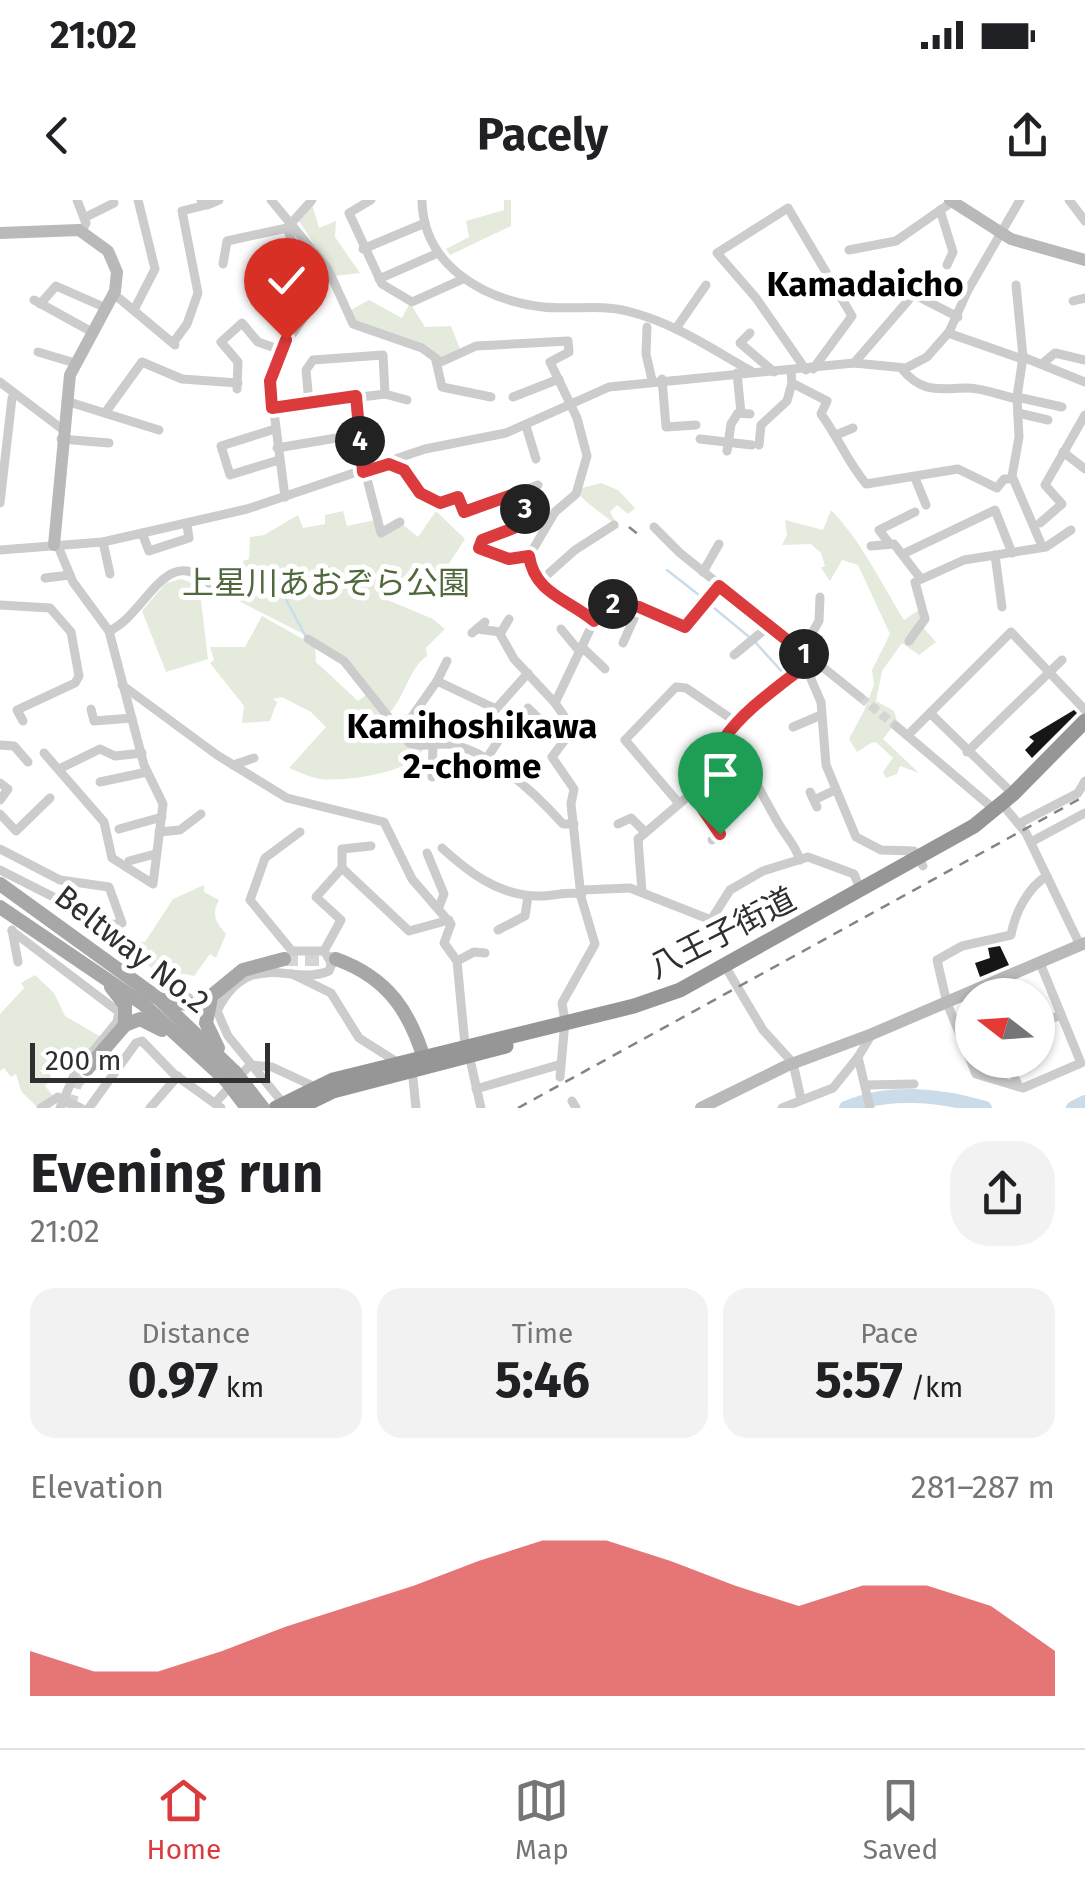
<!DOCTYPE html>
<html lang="en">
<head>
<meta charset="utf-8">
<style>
  :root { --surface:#fff; --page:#f2f2f2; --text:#202124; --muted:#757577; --line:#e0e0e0; --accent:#dc3b3d }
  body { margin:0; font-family:"Fira Sans","Noto Sans JP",sans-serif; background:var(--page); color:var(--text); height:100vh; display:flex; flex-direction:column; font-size:38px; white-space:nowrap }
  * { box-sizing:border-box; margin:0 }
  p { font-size:32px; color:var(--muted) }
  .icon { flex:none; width:55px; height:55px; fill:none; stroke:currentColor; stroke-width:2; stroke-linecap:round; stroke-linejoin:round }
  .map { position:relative; height:908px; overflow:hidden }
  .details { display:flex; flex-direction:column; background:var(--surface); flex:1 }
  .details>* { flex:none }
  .needle { width:65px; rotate:287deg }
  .fabs { position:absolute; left:955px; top:778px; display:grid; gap:20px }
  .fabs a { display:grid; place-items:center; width:100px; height:100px; border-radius:50%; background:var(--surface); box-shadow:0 2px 8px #0004; font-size:50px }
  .scale { position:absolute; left:30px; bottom:25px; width:240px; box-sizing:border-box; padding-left:10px; border:5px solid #2f2f2f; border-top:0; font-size:28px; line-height:35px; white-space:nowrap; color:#2f2f2f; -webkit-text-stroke:8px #fff; paint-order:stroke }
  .pin { position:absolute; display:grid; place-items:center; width:85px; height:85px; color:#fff; margin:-102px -42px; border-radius:50% 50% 50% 0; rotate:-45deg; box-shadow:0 0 10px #0007 }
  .pin .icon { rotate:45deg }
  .km { position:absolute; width:50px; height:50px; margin:-25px; border-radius:50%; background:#222; color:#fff; font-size:28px; line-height:50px; text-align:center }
  .round { display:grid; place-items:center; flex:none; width:105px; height:105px; border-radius:40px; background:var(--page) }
  .head { display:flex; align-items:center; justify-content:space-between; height:170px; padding:0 30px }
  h1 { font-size:55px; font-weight:700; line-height:75px }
  .stats { display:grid; grid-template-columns:repeat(3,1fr); gap:15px; height:170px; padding:10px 30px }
  .stats div { display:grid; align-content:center; border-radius:25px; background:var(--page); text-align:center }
  .stats b { font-size:50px; font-weight:700 }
  .stats small { font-size:28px; font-weight:400 }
  .stats p { font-size:28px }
  .chart { height:280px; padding:20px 30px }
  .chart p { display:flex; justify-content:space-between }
  .chart svg { width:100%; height:180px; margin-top:10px; fill:var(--accent); opacity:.7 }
  .status { display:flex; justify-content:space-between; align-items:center; height:70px; padding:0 50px; background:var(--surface); direction:ltr }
  .status svg { height:28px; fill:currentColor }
  header { display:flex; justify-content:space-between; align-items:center; height:130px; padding:0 30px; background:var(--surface); font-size:45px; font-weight:700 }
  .menu { display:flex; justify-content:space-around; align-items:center; height:140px; border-top:2px solid var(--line); background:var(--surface); font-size:28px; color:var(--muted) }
  .menu a { display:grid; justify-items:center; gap:5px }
  .menu .selected { color:var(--accent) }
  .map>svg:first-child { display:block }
  .green { fill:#e4ebdd }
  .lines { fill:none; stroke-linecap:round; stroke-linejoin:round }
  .stream { stroke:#cadcea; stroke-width:2.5 }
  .river { stroke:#cadcea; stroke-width:14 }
  .building { fill:#161616 }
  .street-tunnel { stroke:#d5d5d5; stroke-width:9; stroke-dasharray:9 4.5; stroke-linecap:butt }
  .primary-tunnel { stroke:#d5d5d5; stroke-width:14; stroke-dasharray:14 7; stroke-linecap:butt }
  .street { stroke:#ccc; stroke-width:9 }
  .secondary { stroke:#b9b9b9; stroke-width:12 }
  .primary { stroke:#a7a7a7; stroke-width:14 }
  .highway { stroke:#969696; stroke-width:15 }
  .rail { stroke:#848484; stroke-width:2.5; stroke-dasharray:10 8; stroke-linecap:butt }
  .primary-bridge { stroke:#a7a7a7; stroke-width:14 }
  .route-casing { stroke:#fff; stroke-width:20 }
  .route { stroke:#dc3b3d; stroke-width:12 }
  .labels { text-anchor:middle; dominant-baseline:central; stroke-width:10; stroke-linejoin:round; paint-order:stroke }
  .park-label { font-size:32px; fill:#4f683e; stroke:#fff }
  .street-label { font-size:32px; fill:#2f2f2f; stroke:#fff }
  .neighbourhood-label { font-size:35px; font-weight:bold; fill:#000; stroke:#fff }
</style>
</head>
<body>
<div class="status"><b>21:02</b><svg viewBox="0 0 49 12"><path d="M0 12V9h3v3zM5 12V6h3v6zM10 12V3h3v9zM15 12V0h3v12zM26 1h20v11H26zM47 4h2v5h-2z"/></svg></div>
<header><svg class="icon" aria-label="back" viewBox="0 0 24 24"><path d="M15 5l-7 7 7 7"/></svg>Pacely<svg class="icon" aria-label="share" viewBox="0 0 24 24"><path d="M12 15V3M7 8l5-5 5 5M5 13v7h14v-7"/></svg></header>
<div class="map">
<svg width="1085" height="908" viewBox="0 0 1085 908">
  <rect width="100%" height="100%" fill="#fff"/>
  <!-- green -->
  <g class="green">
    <polygon points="504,0 511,0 511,26 450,55 446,49 469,37 466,21 504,10"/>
    <polygon points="312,4 319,28 336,21 335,37 360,73 335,76 299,21"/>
    <polygon points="369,100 402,118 410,103 425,127 451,126 460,149 440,160 424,144 354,121 349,111"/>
    <path d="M601,283l17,7 17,18 -7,6 -11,-9 -7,7 10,17c-14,-14 -28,-20 -41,-35l3,-6z"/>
    <path d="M831,310c31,32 49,71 73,110l18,-12 -3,15 17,19 -17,13 -17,-12 -20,28 -6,30 18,10 3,10 -14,18 36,34 -19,-7 -3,8 -11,4 -3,-6 10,-14 -17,-16 -5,1 -14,9 -8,-13 15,-28 10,-26 -2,-15 18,-36 -32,-69 -16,-5 -12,21 -9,-13 4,-2 -4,-13 -10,-9 -29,1 5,-10 -2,-15 38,10z"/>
    <path d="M343,311l4,15 28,-6 2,10 24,-7 17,14 18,-26 29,28 -19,29 -5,-3 -16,19 -32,-7 -10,21 50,21 12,10 -19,19 1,8c-18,12 -21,39 -38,58l-60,-67 -102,-52 -24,-20 47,9 -7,-23 6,-2 1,-22 14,-2 34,-20 5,13 22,-4v-9z"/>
    <polygon points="181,379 195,384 200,393 208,459 166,472 142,411 166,383"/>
    <path d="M262,416l53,30 1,16 42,39 11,-8 36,50 18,6c-9,24 -80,33 -103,30 -11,-2 -21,-7 -31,-11l37,-41 -15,-15 -29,-15 -9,2 4,3 -7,19 -28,2 2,-17 -34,-43 4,-3 -4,-13h35z"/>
    <path d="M204,685v7l15,8c-8,15 -3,22 7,34l-10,24 -6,-4 -16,22 -24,-5 -5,7 -54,-40 3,-6 15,9 16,1 28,-43z"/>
    <polygon points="35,775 54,793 65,816 101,837 83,857 79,853 71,861 56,859 48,867 51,878 45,886 53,896 37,907 21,891 16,874 11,877 4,868 0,871 0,814 24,788 21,783"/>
  </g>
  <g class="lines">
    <!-- stream -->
    <g class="stream">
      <polyline points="667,370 704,399"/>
      <polyline points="276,381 305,435"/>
      <polyline points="708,403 748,436"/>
      <polyline points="756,443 784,474"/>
    </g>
    <!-- river -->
    <g class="river">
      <path d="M846,908c42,-19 95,-13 139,0"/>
      <polyline points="1073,908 1085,902"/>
    </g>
  </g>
  <!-- building -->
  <g class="building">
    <polygon points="1074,510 1077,513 1032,558 1025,550 1034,541 1029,537"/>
    <polygon points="1000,746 1009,765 980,777 975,763 990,758 988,748"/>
  </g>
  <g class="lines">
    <!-- street-tunnel -->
    <polyline class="street-tunnel" points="860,497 896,526"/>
    <!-- primary-tunnel -->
    <g class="primary-tunnel">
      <polyline points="284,759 336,759"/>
      <polyline points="68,908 75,884 87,869"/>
    </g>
    <!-- street -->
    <g class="street">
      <polyline points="77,0 86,23 82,31"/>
      <polyline points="201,0 207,5 219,0"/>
      <path d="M271,0l57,69 25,55 69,24 19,14 35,-16 92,-5 1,11 -19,10 27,56 10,38 -11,38 -21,18 -26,44c5,38 39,43 65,65"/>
      <polyline points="371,0 349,13 382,84 412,102 463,79"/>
      <path d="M422,0c1,66 62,100 121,107 27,3 58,-3 84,4 48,12 83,37 124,60"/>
      <polyline points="1069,0 1085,21"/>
      <polyline points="940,10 953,52 947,65"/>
      <polyline points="84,18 114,3"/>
      <polyline points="363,49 425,23"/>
      <polyline points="849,50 896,41 952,2"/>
      <polyline points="223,64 227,41 287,28"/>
      <polyline points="379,79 438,53"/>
      <polyline points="1016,85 1023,157 1017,197 1019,237 1012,276 1042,346"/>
      <polyline points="867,89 917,96 958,117"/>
      <polyline points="114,94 175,145"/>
      <polyline points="262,95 306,114"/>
      <polyline points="34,100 92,132"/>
      <polyline points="1073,101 1085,98"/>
      <polyline points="40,104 56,86 106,108"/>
      <polyline points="134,110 155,69 138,0"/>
      <polyline points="647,127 646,154 652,180"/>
      <polyline points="677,127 706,85"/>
      <polyline points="750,133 740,143 774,172"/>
      <polyline points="948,133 1022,159"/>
      <polyline points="173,143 187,124 198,93 182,11 206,5"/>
      <polyline points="38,152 75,163"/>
      <polyline points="1023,157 1085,182"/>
      <polyline points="436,161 442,187 491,197"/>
      <polyline points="855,162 912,96"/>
      <polyline points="1042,164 1055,153 1085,160"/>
      <path d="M901,168c22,27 39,20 67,20 15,0 34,8 49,11"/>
      <polyline points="806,170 756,98 717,53 788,8 852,116 813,169"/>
      <path d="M791,172l1,11 35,18 -6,13c17,23 26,47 45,70l92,-15 39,19 7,-9h8"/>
      <polyline points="737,173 741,213"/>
      <polyline points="662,179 666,227 696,225"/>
      <polyline points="0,182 62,229"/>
      <polyline points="237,189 238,162 221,142 242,123 258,142 281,150"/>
      <polyline points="385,194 407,200"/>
      <polyline points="357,197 363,272"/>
      <polyline points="513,197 559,179"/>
      <polyline points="1017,197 1062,207"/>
      <polyline points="66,201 159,230"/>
      <polyline points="273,208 385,194 383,155 313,160 306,170 309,203"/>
      <polyline points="105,213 142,162 182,179 238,183"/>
      <polyline points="1018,213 1048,220"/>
      <polyline points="526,226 536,259"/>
      <polyline points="275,229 221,246 230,275 279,260"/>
      <polyline points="836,235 853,228"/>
      <polyline points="61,239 109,243"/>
      <polyline points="700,239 752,245"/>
      <polyline points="759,245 761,225 787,201 792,183"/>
      <polyline points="277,248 360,234"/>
      <polyline points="727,251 731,224 738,213 750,214"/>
      <polyline points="1063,252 1085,269"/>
      <polyline points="389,264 404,270 420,293 440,303 458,297 464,312 538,285"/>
      <polyline points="365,271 381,333 400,322"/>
      <polyline points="915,278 926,305"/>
      <polyline points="519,292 526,308 513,328 483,340 479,348 509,359 529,356"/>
      <polyline points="285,297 270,181 278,155 306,114 311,94 287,28 312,0"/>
      <polyline points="0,303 12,198"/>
      <polyline points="1040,323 1062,304 1045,285 1085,215"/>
      <polyline points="654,327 680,353 860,497"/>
      <polyline points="142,333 149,351 189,338 187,325"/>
      <polyline points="103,342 110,374"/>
      <polyline points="889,343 879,330 915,312"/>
      <path d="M57,344l16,38 36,49c40,-18 57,-95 106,-42"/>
      <polyline points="871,346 894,344 921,379"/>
      <polyline points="0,350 103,342 247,309 425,249 506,233 609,187 854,163 906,168 927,157 949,132 968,90 1020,0"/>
      <polyline points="903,354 995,310 1012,353"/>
      <polyline points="995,355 1002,407"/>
      <polyline points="703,372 719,344"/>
      <polyline points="45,378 70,375"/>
      <polyline points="538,383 575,350 614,325"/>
      <polyline points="0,405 50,408 71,432 79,476 75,483 17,510 23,521"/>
      <polyline points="509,419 500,434 514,459 555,503"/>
      <polyline points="477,429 501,432"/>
      <polyline points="561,429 580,452"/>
      <polyline points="472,433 485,422"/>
      <path d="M308,439l36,22 65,82c16,6 30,-2 46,2 41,11 81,49 108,79h11"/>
      <polyline points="909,441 925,419 915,382 964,360 1046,347 1071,330"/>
      <polyline points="623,443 639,407"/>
      <polyline points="582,447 605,469"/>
      <polyline points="801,452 819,421 820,397"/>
      <polyline points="734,455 769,426"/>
      <polyline points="812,460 811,479 821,502 826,565 856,637 881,650 914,651 923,666"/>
      <polyline points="447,461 437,481 496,509 528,473"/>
      <polyline points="122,485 217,555 287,598 384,622 412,679 451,724 444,743 457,761 465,845"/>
      <polyline points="528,508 563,542"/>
      <polyline points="91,509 94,521 132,518"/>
      <polyline points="930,513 1013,594"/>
      <polyline points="396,524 411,518 437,481"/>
      <polyline points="896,526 995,610"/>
      <polyline points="793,527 821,515"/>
      <polyline points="911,532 1011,432 1085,510"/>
      <path d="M727,536c22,29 35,60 53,90 8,13 15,19 20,34"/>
      <polyline points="0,545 14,546 28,562"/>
      <polyline points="967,552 1062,460"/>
      <polyline points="44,553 104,622 112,658 153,684 163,604 144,565 109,431"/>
      <polyline points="485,561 510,523"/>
      <polyline points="233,565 254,558"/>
      <polyline points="59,569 100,549 115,556 142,553"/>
      <polyline points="432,577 433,546"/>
      <polyline points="100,582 147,572"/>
      <polyline points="0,583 8,589 0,600"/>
      <polyline points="699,586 702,608 720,634 712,640"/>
      <polyline points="810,592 817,607"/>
      <polyline points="814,600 835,590"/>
      <polyline points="677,601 625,540 676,487 686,488 733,520"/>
      <polyline points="1002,604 1026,633 1080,745"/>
      <polyline points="0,614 16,631 50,598"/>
      <polyline points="1020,623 1078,593 1085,581"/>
      <polyline points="618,624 631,618 645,632"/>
      <polyline points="119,629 162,617"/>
      <polyline points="159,632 180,630 201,614"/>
      <polyline points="1031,642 1085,613"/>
      <path d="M442,648c24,22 55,47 94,48 17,1 27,-5 46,-2"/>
      <polyline points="0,649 60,680 109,687 122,723 109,725 0,670"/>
      <polyline points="427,653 444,694 439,707"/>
      <polyline points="129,661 155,654"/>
      <polyline points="342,668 342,649 371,646"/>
      <polyline points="582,690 630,688 711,720 730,690 763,671 808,657 854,674 861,691"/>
      <polyline points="642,692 638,639 713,575 722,541 757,509 765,494 812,460"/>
      <polyline points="12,730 18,762"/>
      <polyline points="498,730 525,716 528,696"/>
      <polyline points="12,731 119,812 117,822 75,873 60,908"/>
      <polyline points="324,751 341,720 316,697 342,668 409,731 449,720"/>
      <polyline points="457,761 474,752 485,753"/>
      <path d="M1040,763l41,100 -58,25 -47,-14 -29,-71 -10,-43 25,-14 49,-11c4,-22 17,-48 36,-59"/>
      <polyline points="725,766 763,830 793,863 801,899"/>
      <polyline points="292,774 331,793 359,838 397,862"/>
      <polyline points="159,776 189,798"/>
      <polyline points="1009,778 1016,795"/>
      <polyline points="1038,824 1061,815"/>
      <polyline points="1038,844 1038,851"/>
      <polyline points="469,855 481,908"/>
      <polyline points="1007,860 1019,887"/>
      <polyline points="412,869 416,908"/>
      <polyline points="560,877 565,821 562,803 595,744 581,697 571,604 574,589 552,557 573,529 555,503 594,421 611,404 639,407 685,427 719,385"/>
      <polyline points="866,885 914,884"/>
      <polyline points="476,889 558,865"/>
      <polyline points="572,901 576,908"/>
      <polyline points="215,903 250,865 272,867 315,887"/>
      <path d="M283,903l-55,-67 -11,-25c33,-65 74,-24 112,-40l3,-7 -8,-13h-32l-42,-51 15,-42 35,-26"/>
      <polyline points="41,908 58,897 81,908"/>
      <polyline points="89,908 136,843 142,841 174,874 221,908"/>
      <polyline points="150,908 178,876"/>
      <polyline points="782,908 833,888 858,857"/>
      <polyline points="870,908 858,857 872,834"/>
    </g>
    <!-- secondary -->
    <g class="secondary">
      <polyline points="950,0 1011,39 1085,60"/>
      <polyline points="0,33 79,30 108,51 117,72 115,91 70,175 54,345"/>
      <polyline points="701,908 786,866 872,834 1085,743"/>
    </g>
    <!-- primary -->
    <g class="primary">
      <polyline points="0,684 159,799 235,872"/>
      <polyline points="0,707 143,804 226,880"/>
      <path d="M336,759c53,19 75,54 90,106"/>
      <polyline points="111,787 125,805 125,825"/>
      <polyline points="211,798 206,823 218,848"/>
      <polyline points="164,800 199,806 243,770 284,759"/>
      <polyline points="87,869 125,825 140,819 162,830"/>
    </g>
    <!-- highway -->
    <g class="highway">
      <polyline points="276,908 333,880 634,806 680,790 974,626 1013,594 1085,521"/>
      <polyline points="298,908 333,891 506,846"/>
    </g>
    <!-- rail -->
    <g class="rail">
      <polyline points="629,327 640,336"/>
      <polyline points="518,908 1085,596"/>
    </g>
    <!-- primary-bridge -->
    <g class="primary-bridge">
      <polyline points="235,872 263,908"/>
      <polyline points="226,880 247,908"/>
    </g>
  </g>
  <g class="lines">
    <defs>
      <path id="route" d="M286,140l-16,41 2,27 84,-12 7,76 26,-8 15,6 16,23 20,10 18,-6 6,15 56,-20 6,16 -12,20 -32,12 -3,8 30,11 20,-3c6,38 39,43 65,65l18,-17 27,3 46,20 34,-41 93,74c-28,23 -68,49 -88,79 -13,19 -2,29 -25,47l3,22 18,26"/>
    </defs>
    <!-- route casing -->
    <use href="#route" class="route-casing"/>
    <!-- route -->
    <use href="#route" class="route"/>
  </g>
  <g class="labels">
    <!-- park labels -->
    <g class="park-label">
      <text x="326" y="383">上星川あおぞら公園</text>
    </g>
    <!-- street labels -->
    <g class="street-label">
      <text transform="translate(722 733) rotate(-27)">八王子街道</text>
      <text transform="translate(132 749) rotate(38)">Beltway No.2</text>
    </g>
    <!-- neighbourhood labels -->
    <g class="neighbourhood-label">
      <text x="865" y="84">Kamadaicho</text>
      <text x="472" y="526">Kamihoshikawa<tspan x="472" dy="40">2-chome</tspan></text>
    </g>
  </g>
</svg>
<div class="fabs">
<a><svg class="needle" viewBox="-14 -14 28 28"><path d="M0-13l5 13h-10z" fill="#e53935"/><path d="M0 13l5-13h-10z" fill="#757577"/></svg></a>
</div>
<div class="scale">200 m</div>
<div class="pin" style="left:720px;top:634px;background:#1e9e55"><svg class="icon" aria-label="arrive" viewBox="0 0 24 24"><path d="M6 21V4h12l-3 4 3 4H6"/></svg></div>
<div class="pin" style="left:286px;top:140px;background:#d93025"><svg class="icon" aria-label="check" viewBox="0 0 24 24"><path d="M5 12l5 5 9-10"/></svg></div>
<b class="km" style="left:804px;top:454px">1</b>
<b class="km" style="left:613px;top:404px">2</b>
<b class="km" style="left:525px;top:309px">3</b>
<b class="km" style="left:360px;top:241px">4</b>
</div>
<section class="details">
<div class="head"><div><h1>Evening run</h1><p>21:02</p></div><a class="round"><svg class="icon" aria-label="share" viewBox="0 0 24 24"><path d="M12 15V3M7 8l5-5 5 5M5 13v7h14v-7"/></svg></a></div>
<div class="stats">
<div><p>Distance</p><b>0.97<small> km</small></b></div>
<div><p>Time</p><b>5:46</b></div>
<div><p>Pace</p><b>5:57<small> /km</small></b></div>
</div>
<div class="chart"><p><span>Elevation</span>281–287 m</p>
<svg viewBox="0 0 160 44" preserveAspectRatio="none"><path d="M0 44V33L10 38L20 38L30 33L40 27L50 22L60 17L70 11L80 6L90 6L100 11L110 17L120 22L130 17L140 17L150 22L160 33V44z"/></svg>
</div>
</section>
<nav class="menu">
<a class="selected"><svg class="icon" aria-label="home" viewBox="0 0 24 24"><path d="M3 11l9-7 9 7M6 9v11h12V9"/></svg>Home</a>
<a><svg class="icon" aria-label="map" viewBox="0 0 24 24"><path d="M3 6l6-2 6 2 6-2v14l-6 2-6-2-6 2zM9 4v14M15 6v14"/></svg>Map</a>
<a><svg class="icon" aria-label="saved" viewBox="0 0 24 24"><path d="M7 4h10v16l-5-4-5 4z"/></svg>Saved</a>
</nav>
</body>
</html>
